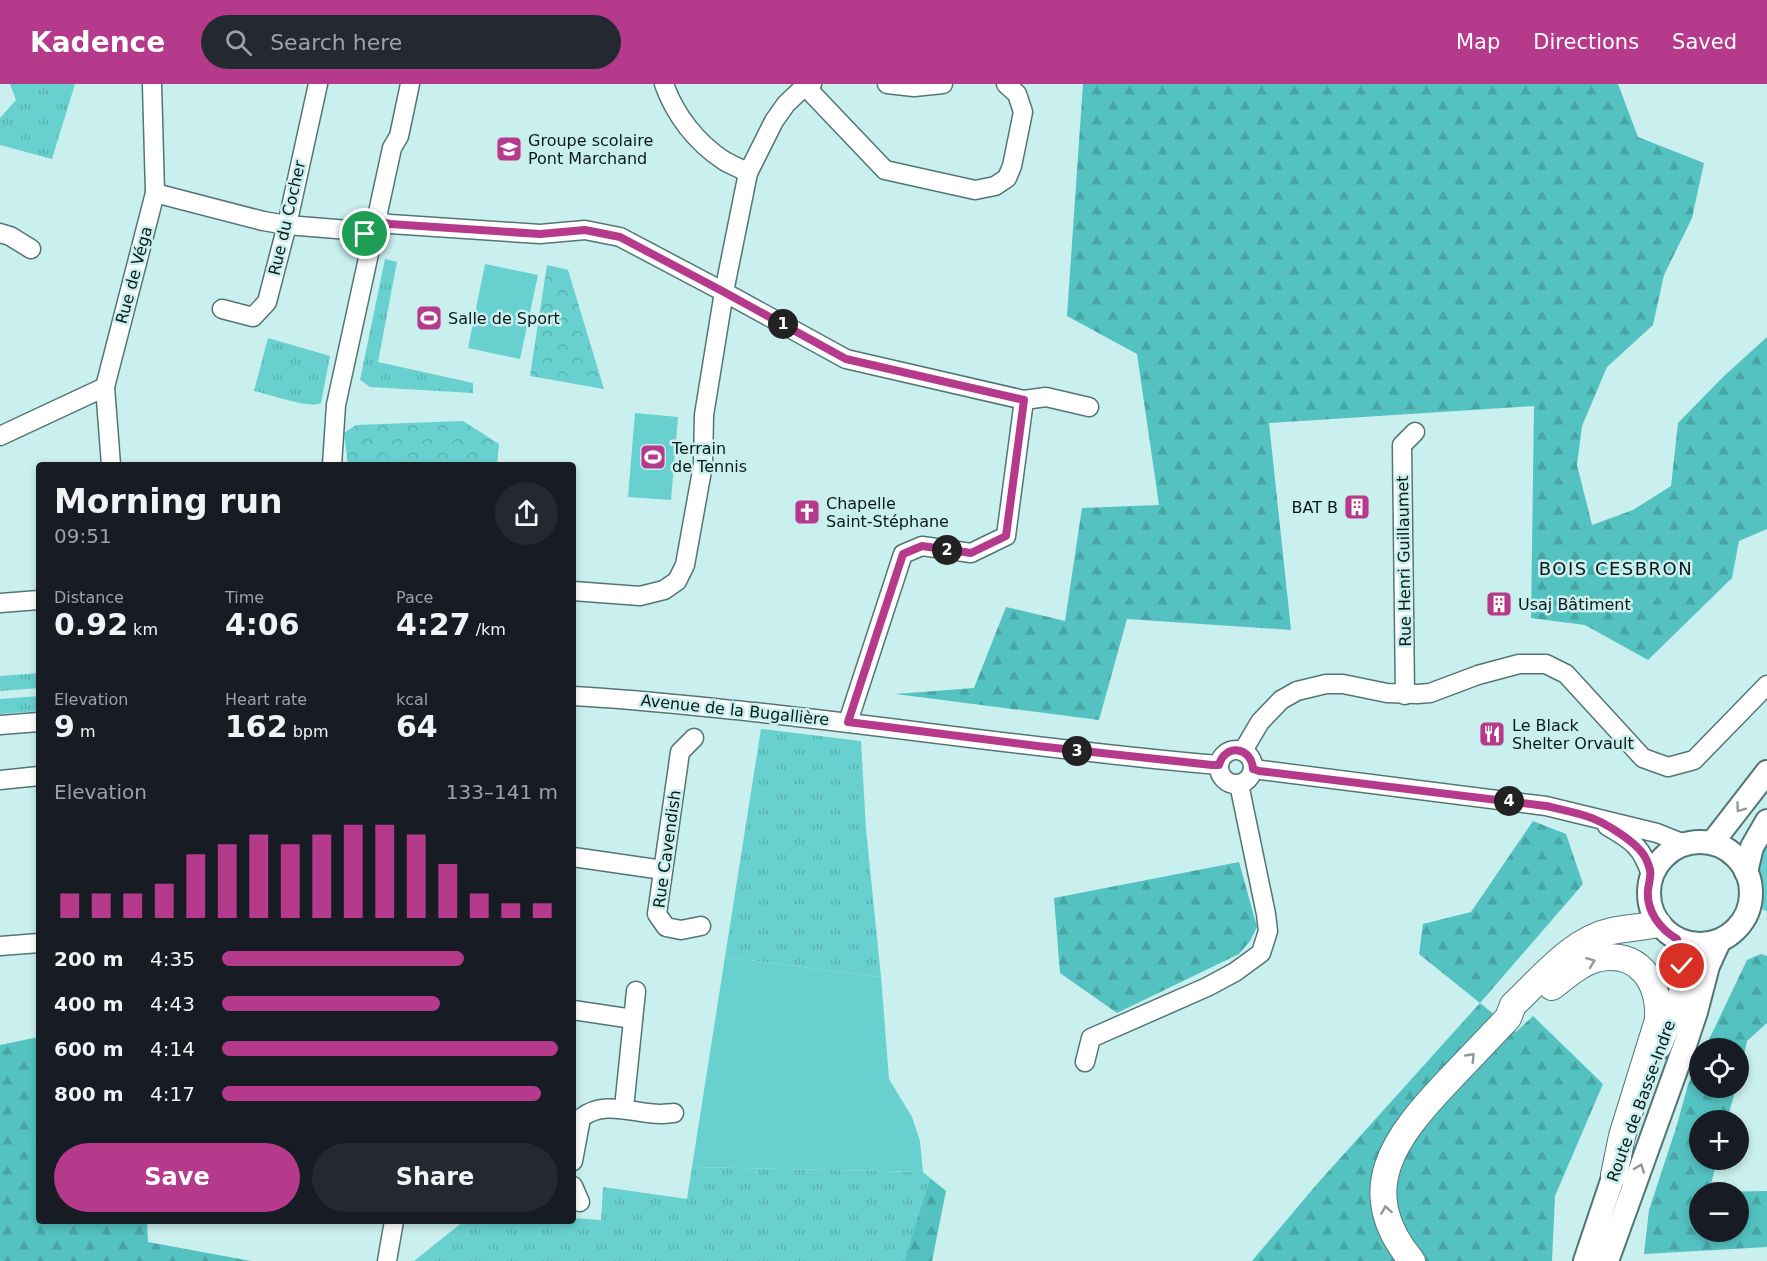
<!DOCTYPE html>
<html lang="en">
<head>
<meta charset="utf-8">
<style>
  :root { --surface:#171b24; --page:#242831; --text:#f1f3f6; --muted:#9ea1a6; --accent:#b63a8b }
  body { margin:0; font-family:"DejaVu Sans",sans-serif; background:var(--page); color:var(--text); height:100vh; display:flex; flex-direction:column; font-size:22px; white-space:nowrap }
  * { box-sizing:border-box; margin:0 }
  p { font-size:20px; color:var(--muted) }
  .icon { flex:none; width:33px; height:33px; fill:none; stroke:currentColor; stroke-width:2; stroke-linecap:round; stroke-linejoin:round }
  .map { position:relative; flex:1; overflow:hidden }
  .details { position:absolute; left:36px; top:378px; width:540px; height:762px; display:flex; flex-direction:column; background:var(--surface); border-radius:6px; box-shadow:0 3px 9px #0003 }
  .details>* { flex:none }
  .buttons { position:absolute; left:1689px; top:954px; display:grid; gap:12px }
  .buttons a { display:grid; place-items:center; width:60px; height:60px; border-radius:50%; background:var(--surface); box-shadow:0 3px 9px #0003; font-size:30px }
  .pin { position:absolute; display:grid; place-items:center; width:51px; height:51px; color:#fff; margin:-26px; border:3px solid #fff; border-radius:50%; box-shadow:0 2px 6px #0007 }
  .km { position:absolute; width:30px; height:30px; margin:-15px; border-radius:50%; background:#222; color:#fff; font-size:16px; line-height:30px; text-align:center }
  .round { display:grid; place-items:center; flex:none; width:63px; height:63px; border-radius:32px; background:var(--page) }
  .overview { display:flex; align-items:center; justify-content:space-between; height:102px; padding:0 18px }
  h1 { font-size:33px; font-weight:800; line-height:45px }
  .metrics { display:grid; grid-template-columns:repeat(3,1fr); gap:9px; height:102px; padding:6px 18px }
  .metrics div { display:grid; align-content:center }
  .metrics b { font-size:30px; font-weight:800 }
  .metrics small { font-size:16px; font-weight:400 }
  .metrics p { font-size:16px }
  .chart { height:168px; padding:12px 18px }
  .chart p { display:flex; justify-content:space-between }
  .chart svg { width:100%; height:108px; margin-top:6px; stroke:var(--accent); stroke-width:6 }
  .button { display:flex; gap:12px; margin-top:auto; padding:12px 18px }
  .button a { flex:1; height:69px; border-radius:36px; background:var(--accent); color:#fff; font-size:24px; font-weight:800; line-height:69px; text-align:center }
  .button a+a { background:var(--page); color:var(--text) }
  ul { padding:0 18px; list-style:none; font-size:20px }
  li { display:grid; grid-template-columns:96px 72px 1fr; align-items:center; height:45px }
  li i { height:15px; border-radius:8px; background:var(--accent) }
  header { display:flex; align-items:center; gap:36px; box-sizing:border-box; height:84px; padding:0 30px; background:var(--accent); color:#fff }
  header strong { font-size:28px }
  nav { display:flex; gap:33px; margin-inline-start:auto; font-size:21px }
  .search { width:420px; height:54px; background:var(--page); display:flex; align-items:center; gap:15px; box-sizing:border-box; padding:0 21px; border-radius:33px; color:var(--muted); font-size:22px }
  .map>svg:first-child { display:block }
  .grass { fill:url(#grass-tufts) }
  .forest { fill:url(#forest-firs); fill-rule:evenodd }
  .park { fill:url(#park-crowns) }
  .garden { fill:#68d0cf }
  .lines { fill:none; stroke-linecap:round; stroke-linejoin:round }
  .minor-casing { stroke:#537675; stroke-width:21 }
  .major-casing { stroke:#537675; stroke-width:26 }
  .highway-casing { stroke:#537675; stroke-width:28 }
  .minor { stroke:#fff; stroke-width:18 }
  .major { stroke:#fff; stroke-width:22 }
  .highway { stroke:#fff; stroke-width:26 }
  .oneway { stroke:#919898 }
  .route-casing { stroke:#fff; stroke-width:12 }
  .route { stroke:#b63a8b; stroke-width:8 }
  .labels { text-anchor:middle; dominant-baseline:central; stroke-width:5; stroke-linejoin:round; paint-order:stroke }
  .poi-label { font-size:16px; fill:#0b1919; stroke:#c9efee; text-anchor:start }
  .street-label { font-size:16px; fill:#0b1919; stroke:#c9efee }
  .neighbourhood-label { font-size:18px; letter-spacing:1.5px; fill:#0b1919; stroke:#c9efee }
</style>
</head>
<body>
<header>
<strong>Kadence</strong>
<div class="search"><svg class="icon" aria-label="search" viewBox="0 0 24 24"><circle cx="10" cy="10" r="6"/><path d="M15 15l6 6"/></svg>Search here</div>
<nav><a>Map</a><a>Directions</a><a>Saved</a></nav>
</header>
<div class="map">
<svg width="1767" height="1177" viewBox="0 0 1767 1177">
  <defs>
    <pattern id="grass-tufts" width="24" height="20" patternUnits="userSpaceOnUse" patternTransform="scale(1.5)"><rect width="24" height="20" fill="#68d0cf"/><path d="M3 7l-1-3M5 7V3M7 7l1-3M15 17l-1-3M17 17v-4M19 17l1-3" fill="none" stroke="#59b2b1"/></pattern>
    <pattern id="forest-firs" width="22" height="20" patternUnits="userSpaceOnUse" patternTransform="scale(1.5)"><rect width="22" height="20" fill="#53c2c1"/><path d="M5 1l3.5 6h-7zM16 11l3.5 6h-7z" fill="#47a6a5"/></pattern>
    <pattern id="park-crowns" width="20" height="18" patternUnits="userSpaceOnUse" patternTransform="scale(1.5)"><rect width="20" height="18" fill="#68d0cf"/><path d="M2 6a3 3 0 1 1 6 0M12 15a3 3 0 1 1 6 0" fill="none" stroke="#59b2b1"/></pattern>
  </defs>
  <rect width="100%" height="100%" fill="#c9efee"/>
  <!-- grass -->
  <g class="grass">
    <polygon points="10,0 75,0 52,75 0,61 0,34 16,16"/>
    <polygon points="385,175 397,178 378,278 473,299 473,309 370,303 360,296"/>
    <path d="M268,254l62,18 -9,47c-12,6 -52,-9 -67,-12z"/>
    <polygon points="39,589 39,604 0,607 0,592"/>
    <polygon points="39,612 39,627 0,630 0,615"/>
    <polygon points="761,645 861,657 866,745 881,893 725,873"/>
    <polygon points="1767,755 1767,827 1758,824 1760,808 1756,779"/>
    <polygon points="692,1083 923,1088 930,1094 904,1177 414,1177 464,1137 573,1137 573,1134 601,1136 603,1103 687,1115"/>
  </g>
  <!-- forest -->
  <g class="forest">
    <polygon points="1083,0 1618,0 1638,53 1704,79 1692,134 1664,191 1653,241 1607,283 1582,342 1577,381 1592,441 1633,426 1671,402 1678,339 1723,293 1767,253 1767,445 1739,457 1732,494 1648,576 1585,541 1531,534 1534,322 1269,339 1291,546 1127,535 1099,636 896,610 974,604 1006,523 1065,537 1082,424 1159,421 1137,270 1067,232"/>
    <polygon points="1533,737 1566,750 1583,800 1480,919 1516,948 1533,932 1603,1000 1555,1112 1552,1177 1252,1177 1317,1100 1480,919 1419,870 1423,840 1471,828"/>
    <polygon points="1239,778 1257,843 1250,857 1239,870 1117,929 1060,889 1054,814"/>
    <polygon points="1761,870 1767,872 1767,939 1747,957 1739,992 1738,964 1705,964 1747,876"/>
    <polygon points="39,953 39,1137 147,1137 148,1158 251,1177 0,1177 0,961"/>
    <path d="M1699,976l1,28h36l-9,32h-27v40h17l-8,32 58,-1v56l-123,7 5,-44 27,-82 12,-43zM1700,1108h38v40h-38z"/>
    <polygon points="930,1094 946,1107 932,1177 904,1177"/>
  </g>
  <!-- park -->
  <g class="park">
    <polygon points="547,181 568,186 604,305 530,292"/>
    <polygon points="463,337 499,360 497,381 348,381 344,349 356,341"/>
  </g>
  <!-- garden -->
  <g class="garden">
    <polygon points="485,180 538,191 520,275 468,264"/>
    <polygon points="635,329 678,333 671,416 628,413"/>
    <polygon points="725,873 881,893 889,995 912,1033 920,1057 923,1088 692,1083"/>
  </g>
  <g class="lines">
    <defs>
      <g id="minor">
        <path d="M664,0c11,31 32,58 59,76 8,5 17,8 25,13"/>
        <polyline points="887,0 914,3 943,0"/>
        <polyline points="805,2 885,86 975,106 995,102 1007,94 1012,82 1023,28 1017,10 1006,0"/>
        <polyline points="155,109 263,137 287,141 349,146 372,152"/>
        <polyline points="376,137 390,140 540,150 585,146 620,153 724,208 846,275 1024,316 1046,313 1089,323"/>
        <polyline points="0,149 10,152 31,165"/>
        <polyline points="222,225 253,233 267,218 287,141 318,0"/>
        <polyline points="0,352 105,303"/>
        <polyline points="111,381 105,303 155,109 152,0"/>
        <polyline points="332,381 336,321 392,64 399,52 410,0"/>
        <polyline points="573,507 640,512 664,506 677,497 685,481 703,381 704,331 724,208 748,89 774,37 786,20 805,2 812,0"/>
        <polyline points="0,519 39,516"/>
        <polyline points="1405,611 1402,361 1415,348"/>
        <path d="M573,612c61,3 121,10 181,16 155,17 310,40 465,53"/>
        <polyline points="848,638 903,470 922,462 971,469 1006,452 1024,316"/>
        <polyline points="0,641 39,638"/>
        <polyline points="694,654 680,668 657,830 666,843 681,846 701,842"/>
        <circle cx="1236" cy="683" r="17"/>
        <polyline points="1244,668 1247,660 1260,638 1281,616 1297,607 1326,600 1343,600 1387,609 1417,610 1430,609 1478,591 1519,580 1546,580 1566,590 1643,674 1668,683 1694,676 1767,601"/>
        <polyline points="1253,685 1546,722 1657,749 1682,759"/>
        <polyline points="0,696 39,692"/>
        <path d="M1607,742c26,15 35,21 44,49"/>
        <polyline points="573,773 663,786"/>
        <polyline points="0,862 39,859"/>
        <polyline points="573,926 633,935"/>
        <polyline points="1085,978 1091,954 1207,903 1235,888 1261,869 1268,847 1266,830 1239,700"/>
        <polyline points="624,1024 636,907"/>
        <path d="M573,1077l8,-43c23,-19 53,-4 79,-4 5,0 10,-1 14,-1"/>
        <polyline points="573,1102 580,1118"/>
        <polyline points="387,1177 394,1137"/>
      </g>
      <g id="major">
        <circle cx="1700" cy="809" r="51"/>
        <polyline points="1712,759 1767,688"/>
        <polyline points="1746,788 1752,763 1767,737"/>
        <path d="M1660,963c10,-26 24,-52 22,-80 0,-9 -3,-19 -5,-28"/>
        <polyline points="1585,1177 1620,1073"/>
        <polyline points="1607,1177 1685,961 1696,928 1708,882 1719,858"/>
      </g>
      <g id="highway">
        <path d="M1552,903c13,-10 27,-23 44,-28 42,-10 64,22 62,61l-36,116 -8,39"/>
        <path d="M1412,1177c-59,-71 -17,-124 36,-180 20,-21 40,-42 60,-63l5,-13c29,-27 58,-65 99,-74 15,-3 31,-4 46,-7"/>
      </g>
    </defs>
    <!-- minor casing -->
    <use href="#minor" class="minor-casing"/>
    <!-- major casing -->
    <use href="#major" class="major-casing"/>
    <!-- highway casing -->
    <use href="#highway" class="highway-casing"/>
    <!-- minor -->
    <use href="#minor" class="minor"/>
    <!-- major -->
    <use href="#major" class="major"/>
    <!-- highway -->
    <use href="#highway" class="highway"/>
  </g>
  <!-- one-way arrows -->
  <defs><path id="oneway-chevron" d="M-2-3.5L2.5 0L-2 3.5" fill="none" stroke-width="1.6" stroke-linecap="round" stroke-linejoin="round" transform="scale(1.5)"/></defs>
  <g class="oneway">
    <use href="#oneway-chevron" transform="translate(1740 724) rotate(126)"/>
    <use href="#oneway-chevron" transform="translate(1591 878) rotate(-20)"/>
    <use href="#oneway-chevron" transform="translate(1471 973) rotate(-46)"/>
    <use href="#oneway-chevron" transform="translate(1640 1084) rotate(-70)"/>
    <use href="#oneway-chevron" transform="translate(1386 1126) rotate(-99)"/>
  </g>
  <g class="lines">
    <defs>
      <path id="route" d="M365,150l7,2 4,-15 14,3 150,10 45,-4 35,7 104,55 122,67 178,41 -18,136 -35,17 -49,-7 -19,8 -55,168 189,24 175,19h7c6,-22 33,-18 34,4l6,2 287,35c13,3 27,6 40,10 17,5 53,27 60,43 7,15 4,16 2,31 -2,21 12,39 29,49l5,27"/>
    </defs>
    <!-- route casing -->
    <use href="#route" class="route-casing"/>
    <!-- route -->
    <use href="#route" class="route"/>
  </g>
  <!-- icons -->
  <defs>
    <symbol id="school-square" viewBox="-11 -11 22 22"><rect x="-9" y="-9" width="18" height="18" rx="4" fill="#b63a8b" stroke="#c9efee"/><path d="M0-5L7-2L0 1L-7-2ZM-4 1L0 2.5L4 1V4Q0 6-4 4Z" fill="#fff"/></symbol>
    <symbol id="stadium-square" viewBox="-11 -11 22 22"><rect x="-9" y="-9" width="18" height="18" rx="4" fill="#b63a8b" stroke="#c9efee"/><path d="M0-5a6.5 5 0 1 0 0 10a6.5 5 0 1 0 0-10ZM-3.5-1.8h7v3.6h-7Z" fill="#fff"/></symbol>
    <symbol id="building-square" viewBox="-11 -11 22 22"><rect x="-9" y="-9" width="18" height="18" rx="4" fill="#b63a8b" stroke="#c9efee"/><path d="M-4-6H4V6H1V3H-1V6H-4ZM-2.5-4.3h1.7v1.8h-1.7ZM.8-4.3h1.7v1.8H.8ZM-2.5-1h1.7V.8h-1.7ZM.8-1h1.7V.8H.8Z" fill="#fff"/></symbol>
    <symbol id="church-square" viewBox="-11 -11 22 22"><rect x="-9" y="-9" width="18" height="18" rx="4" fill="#b63a8b" stroke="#c9efee"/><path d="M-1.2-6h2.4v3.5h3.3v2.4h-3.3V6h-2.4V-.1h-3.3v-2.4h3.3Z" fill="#fff"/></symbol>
    <symbol id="restaurant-square" viewBox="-11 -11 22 22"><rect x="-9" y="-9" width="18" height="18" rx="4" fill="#b63a8b" stroke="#c9efee"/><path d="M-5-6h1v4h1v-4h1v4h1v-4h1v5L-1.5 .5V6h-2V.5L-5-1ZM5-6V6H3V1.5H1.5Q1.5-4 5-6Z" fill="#fff"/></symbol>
  </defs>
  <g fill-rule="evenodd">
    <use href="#school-square" x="494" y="50" width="30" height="30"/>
    <use href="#stadium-square" x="414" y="219" width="30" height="30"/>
    <use href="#stadium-square" x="638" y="358" width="30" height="30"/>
    <use href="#building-square" x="1342" y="408" width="30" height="30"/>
    <use href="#church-square" x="792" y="413" width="30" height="30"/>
    <use href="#building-square" x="1484" y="505" width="30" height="30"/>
    <use href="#restaurant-square" x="1477" y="635" width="30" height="30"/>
  </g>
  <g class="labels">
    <!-- poi labels -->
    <g class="poi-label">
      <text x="528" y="56">Groupe scolaire<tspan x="528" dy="18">Pont Marchand</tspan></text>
      <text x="448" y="234">Salle de Sport</text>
      <text x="672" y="364">Terrain<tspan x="672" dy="18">de Tennis</tspan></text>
      <text x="826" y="419">Chapelle<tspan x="826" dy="18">Saint-Stéphane</tspan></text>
      <text x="1338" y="423" text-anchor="end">BAT B</text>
      <text x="1518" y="520">Usaj Bâtiment</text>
      <text x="1512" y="641">Le Black<tspan x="1512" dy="18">Shelter Orvault</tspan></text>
    </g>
    <!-- street labels -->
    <g class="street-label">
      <text transform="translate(287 134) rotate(-77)">Rue du Cocher</text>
      <text transform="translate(134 191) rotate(-75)">Rue de Véga</text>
      <text transform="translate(1404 477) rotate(-91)">Rue Henri Guillaumet</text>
      <text transform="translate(735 626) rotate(6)">Avenue de la Bugallière</text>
      <text transform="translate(667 765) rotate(-82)">Rue Cavendish</text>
      <text transform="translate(1641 1017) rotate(-70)">Route de Basse-Indre</text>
    </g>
    <!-- neighbourhood labels -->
    <g class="neighbourhood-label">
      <text x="1616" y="484">BOIS CESBRON</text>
    </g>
  </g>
</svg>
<div class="buttons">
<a><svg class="icon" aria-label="locate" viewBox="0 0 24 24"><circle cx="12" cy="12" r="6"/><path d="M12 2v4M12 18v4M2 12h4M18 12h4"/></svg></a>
<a>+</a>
<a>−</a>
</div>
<div class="pin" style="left:365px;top:150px;background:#1e9e55"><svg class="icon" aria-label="arrive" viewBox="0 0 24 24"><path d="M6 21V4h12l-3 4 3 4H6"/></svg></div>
<div class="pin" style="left:1682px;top:882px;background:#d93025"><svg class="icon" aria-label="check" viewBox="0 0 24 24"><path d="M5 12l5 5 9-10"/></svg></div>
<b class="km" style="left:783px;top:240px">1</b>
<b class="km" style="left:947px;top:466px">2</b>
<b class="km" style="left:1077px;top:667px">3</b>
<b class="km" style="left:1509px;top:717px">4</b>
<section class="details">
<div class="overview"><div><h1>Morning run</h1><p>09:51</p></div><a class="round"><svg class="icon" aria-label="share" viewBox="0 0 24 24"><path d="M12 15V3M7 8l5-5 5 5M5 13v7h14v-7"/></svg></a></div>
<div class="metrics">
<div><p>Distance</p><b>0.92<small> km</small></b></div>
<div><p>Time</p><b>4:06</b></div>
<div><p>Pace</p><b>4:27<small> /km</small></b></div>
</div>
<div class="metrics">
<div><p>Elevation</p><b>9<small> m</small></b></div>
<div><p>Heart rate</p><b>162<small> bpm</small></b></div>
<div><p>kcal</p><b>64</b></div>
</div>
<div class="chart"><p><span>Elevation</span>133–141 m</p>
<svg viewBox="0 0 160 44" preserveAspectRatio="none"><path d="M5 44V34M15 44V34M25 44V34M35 44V30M45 44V18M55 44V14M65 44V10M75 44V14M85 44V10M95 44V6M105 44V6M115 44V10M125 44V22M135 44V34M145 44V38M155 44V38"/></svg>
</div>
<ul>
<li><b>200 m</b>4:35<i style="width:72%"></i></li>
<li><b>400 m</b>4:43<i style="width:65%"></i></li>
<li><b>600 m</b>4:14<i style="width:100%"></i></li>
<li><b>800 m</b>4:17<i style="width:95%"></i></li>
</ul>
<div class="button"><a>Save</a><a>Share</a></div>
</section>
</div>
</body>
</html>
